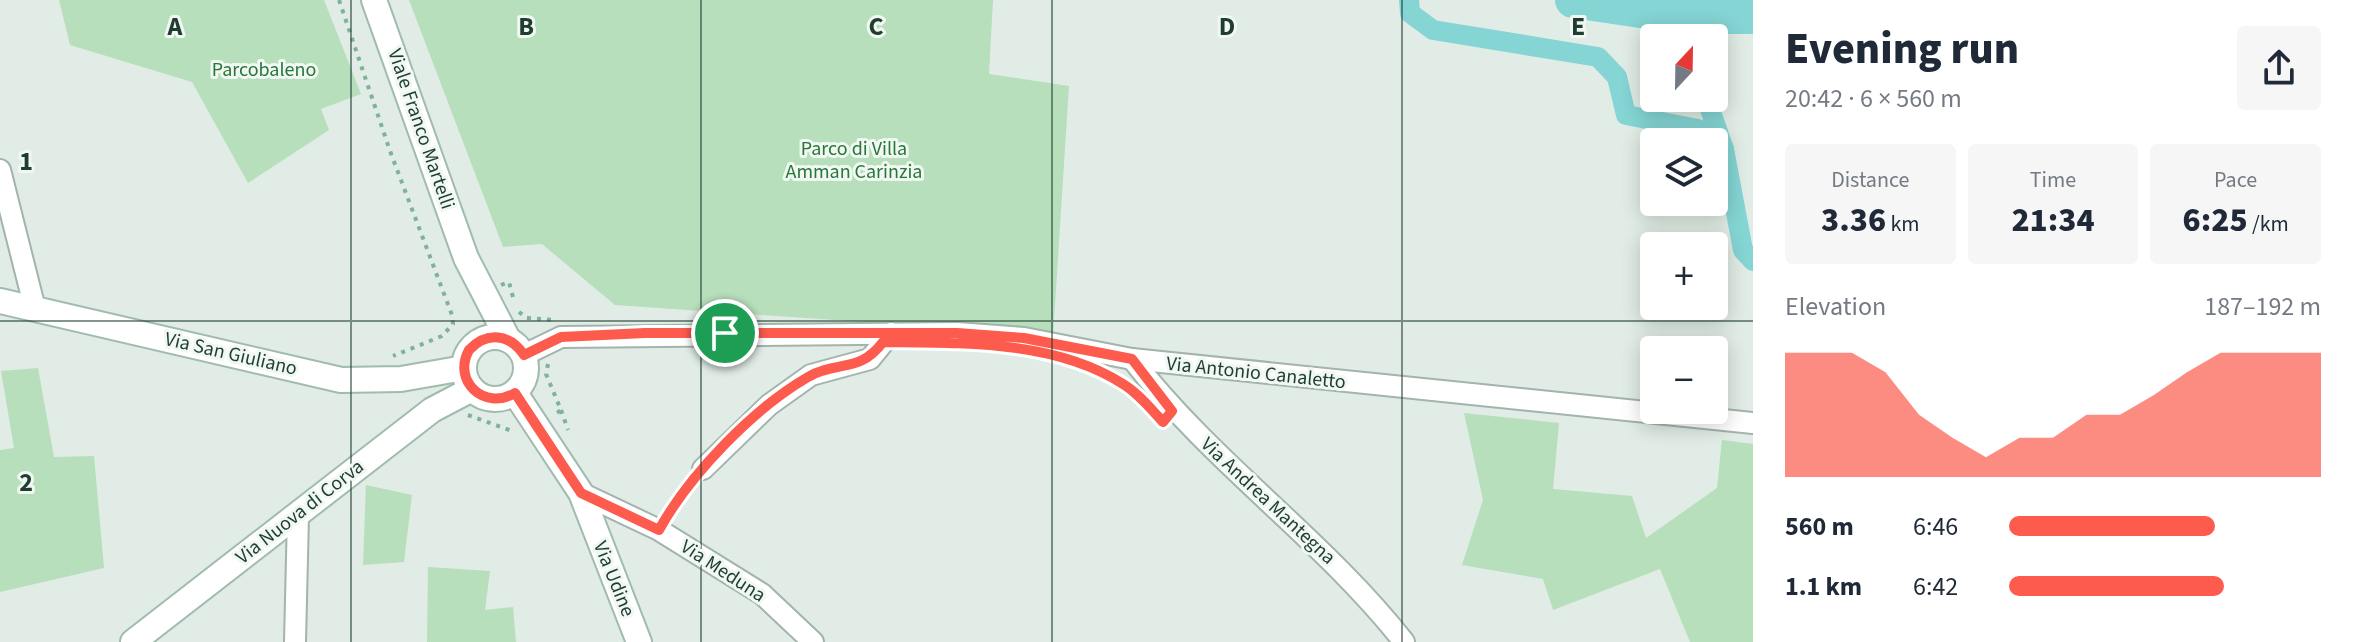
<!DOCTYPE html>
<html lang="en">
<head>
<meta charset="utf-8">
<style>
  :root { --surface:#fff; --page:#f6f6f7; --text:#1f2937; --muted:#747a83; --accent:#fc5b4e }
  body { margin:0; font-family:"Source Sans 3",sans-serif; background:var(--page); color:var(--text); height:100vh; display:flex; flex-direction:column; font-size:30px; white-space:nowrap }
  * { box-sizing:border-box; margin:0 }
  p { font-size:26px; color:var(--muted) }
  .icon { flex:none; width:44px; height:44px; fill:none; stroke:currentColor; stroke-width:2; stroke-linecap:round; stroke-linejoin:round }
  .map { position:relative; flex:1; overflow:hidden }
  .side { display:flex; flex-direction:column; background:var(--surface); width:600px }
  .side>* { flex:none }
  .needle { width:52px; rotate:22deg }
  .controls { position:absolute; left:1640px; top:24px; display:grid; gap:16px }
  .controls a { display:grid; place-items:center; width:88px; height:88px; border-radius:8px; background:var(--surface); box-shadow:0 4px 20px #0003; font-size:40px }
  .pin { position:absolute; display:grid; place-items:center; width:68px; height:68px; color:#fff; margin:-34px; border:4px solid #fff; border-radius:50%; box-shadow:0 2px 8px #0007 }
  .round { display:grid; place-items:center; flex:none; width:84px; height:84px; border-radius:8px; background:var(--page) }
  .headline { display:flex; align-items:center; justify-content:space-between; height:136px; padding:0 32px }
  h1 { font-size:44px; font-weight:800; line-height:60px }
  .stats { display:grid; grid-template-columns:repeat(3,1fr); gap:12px; height:136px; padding:8px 32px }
  .stats div { display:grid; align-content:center; border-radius:8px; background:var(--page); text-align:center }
  .stats b { font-size:34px; font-weight:800 }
  .stats small { font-size:22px; font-weight:400 }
  .stats p { font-size:22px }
  .chart { height:224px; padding:16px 32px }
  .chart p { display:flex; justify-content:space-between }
  .chart svg { width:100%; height:144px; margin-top:8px; fill:var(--accent); opacity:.7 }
  ul { padding:0 32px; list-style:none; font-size:26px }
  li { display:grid; grid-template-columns:128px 96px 1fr; align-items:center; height:60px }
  li i { height:20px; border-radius:10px; background:var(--accent) }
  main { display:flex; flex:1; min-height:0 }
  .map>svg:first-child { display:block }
  .built { fill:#cedcd3 }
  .green { fill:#b7dfbb }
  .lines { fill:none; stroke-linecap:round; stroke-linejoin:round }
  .canal { stroke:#84d5d4; stroke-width:20 }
  .river { stroke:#84d5d4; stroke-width:36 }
  .street-casing { stroke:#a2b4ab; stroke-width:24 }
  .secondary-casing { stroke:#a0bcae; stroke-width:28 }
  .path { stroke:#7eb299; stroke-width:4; stroke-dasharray:4 6; stroke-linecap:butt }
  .street { stroke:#fff; stroke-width:20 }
  .secondary { stroke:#fff; stroke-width:24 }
  .route-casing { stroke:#fff; stroke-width:16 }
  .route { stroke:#fc5b4e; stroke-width:10 }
  .grid { fill:none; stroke:#1f3e30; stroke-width:2; stroke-opacity:0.55 }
  .labels { text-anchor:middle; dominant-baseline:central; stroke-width:6; stroke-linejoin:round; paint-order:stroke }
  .park-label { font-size:20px; fill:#277738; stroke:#f1f8f3 }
  .street-label { font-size:20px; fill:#1f3e30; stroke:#f1f8f3 }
  .grid-label { font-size:26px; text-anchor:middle; font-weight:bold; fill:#1f3e30; stroke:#f1f8f3; stroke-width:6; stroke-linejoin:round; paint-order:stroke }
</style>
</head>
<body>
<main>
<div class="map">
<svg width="1753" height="642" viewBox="0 0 1753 642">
  <rect width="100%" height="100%" fill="#e0ece5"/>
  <!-- built -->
  <polygon class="built" points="1400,0 1416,0 1420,14 1438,24 1603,51 1616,62 1624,75 1625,97 1611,94 1605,71 1592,64 1428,37 1408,24"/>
  <!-- green -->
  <g class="green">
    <polygon points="59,0 324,0 361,94 321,109 329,130 248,183 192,82 70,45"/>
    <polygon points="409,0 993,0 989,74 1069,86 1053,335 615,305 542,244 503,247"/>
    <polygon points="38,368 54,457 94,456 104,568 0,592 0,450 14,448 1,371"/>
    <polygon points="1464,413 1559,423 1553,489 1632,496 1646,538 1717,488 1722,440 1753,444 1753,642 1690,642 1660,569 1553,610 1543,579 1462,565 1483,500"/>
    <polygon points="366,485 412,495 404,562 363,565"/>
    <polygon points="428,567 490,571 485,610 513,607 516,642 427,642"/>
  </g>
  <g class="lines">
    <!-- canal -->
    <g class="canal">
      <polyline points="1409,0 1410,13 1433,30 1598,57 1617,77 1626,115 1698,129 1724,149"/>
      <polyline points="1714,42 1718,16"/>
      <polyline points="1706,98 1724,149 1743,250 1753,261"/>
    </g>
    <!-- river -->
    <polyline class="river" points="1573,0 1681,16 1753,16"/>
    <defs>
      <g id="street">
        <polyline points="0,170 35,309"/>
        <polyline points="524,355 561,337 957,333 1024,338 1132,359 1753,423"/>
        <path d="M1132,359c80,104 191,180 272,283"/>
        <polyline points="703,469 769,405 811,375 870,359 891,333"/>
        <polyline points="581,493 659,530 762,594 813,642"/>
        <polyline points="295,642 298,515"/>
      </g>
      <g id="secondary">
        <polyline points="374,0 466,258 508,339"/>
        <polyline points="0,301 341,380 401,379 464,368"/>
        <circle cx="495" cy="368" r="31"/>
        <polyline points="515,393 581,493 639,642"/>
        <polyline points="133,642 432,410 472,389"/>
      </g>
    </defs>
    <!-- street casing -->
    <use href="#street" class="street-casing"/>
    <!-- secondary casing -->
    <use href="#secondary" class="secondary-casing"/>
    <!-- path -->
    <g class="path">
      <polyline points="339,0 390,151 452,315 453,324 442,336 393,356"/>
      <polyline points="501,285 509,282 514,301"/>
      <polyline points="519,312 527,318 554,320"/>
      <polyline points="548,364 546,374 561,410 553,416"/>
      <polyline points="1108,376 1128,388"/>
      <polyline points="561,410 568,430"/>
      <polyline points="468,415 512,431"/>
      <polyline points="668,514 692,483"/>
    </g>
    <!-- street -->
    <use href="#street" class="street"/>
    <!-- secondary -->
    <use href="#secondary" class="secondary"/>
  </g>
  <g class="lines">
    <defs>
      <path id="route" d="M645,333h312l67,5 108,21 40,52 -9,11c-12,-13 -25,-29 -40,-38 -69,-44 -161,-41 -240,-42 -24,32 -46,18 -75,35 -55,32 -118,97 -149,153l-78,-37 -66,-100c-31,18 -63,-12 -46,-43 18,-19 41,-16 55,5l37,-18z"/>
    </defs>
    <!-- route casing -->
    <use href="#route" class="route-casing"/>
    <!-- route -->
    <use href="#route" class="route"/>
  </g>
  <!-- grid -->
  <path class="grid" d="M351,0v642M701,0v642M1052,0v642M1402,0v642M0,321h1753"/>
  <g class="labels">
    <!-- park labels -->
    <g class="park-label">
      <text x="264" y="70">Parcobaleno</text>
      <text x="854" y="149">Parco di Villa<tspan x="854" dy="23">Amman Carinzia</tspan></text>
    </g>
    <!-- street labels -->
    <g class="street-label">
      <text transform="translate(421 129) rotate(71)">Viale Franco Martelli</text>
      <text transform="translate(231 354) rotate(13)">Via San Giuliano</text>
      <text transform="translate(1256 373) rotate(6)">Via Antonio Canaletto</text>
      <text transform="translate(1268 501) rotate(43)">Via Andrea Mantegna</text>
      <text transform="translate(300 512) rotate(-38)">Via Nuova di Corva</text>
      <text transform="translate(723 571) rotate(33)">Via Meduna</text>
      <text transform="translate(614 579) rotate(68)">Via Udine</text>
    </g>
  </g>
  <g class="grid-label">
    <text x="175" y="35">A</text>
    <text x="526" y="35">B</text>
    <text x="876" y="35">C</text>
    <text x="1227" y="35">D</text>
    <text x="1578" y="35">E</text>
    <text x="26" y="170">1</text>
    <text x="26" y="491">2</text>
  </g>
</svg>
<div class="controls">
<a><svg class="needle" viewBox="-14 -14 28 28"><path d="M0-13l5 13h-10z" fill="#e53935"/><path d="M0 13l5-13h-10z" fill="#747a83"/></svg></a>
<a><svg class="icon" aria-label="layers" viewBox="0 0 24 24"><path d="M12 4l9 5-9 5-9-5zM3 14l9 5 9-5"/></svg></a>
<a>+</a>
<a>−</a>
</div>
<div class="pin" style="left:725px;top:333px;background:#1e9e55"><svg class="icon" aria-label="arrive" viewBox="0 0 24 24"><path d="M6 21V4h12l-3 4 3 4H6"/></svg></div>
</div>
<section class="side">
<div class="headline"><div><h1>Evening run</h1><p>20:42 · 6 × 560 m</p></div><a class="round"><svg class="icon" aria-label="share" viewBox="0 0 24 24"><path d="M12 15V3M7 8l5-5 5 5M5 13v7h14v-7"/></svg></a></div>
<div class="stats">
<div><p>Distance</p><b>3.36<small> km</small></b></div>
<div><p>Time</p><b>21:34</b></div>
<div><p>Pace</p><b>6:25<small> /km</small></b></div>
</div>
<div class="chart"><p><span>Elevation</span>187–192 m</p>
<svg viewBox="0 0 160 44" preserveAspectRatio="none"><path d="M0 44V6L10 6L20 6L30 12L40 25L50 32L60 38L70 32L80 32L90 25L100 25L110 19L120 12L130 6L140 6L150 6L160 6V44z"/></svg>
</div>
<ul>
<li><b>560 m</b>6:46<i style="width:66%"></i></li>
<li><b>1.1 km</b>6:42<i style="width:69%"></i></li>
</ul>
</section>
</main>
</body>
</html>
